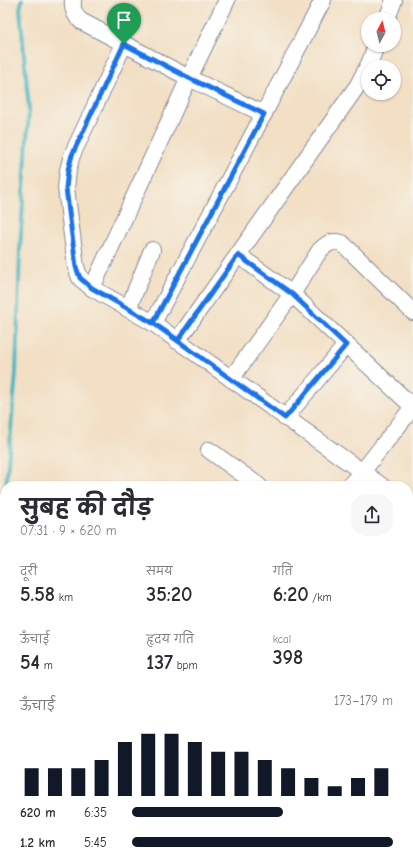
<!DOCTYPE html>
<html lang="hi">
<head>
<meta charset="utf-8">
<style>
  :root { --surface:#fff; --page:#f7f7f7; --text:#2b2b33; --muted:#7c7c81; --accent:#111827 }
  body { margin:0; font-family:"Comic Neue","Playpen Sans Deva",sans-serif; background:var(--page); color:var(--text); height:100vh; display:flex; flex-direction:column; font-size:15px; white-space:nowrap }
  * { box-sizing:border-box; margin:0 }
  p { font-size:13px; color:var(--muted) }
  .icon { flex:none; width:22px; height:22px; fill:none; stroke:currentColor; stroke-width:2; stroke-linecap:round; stroke-linejoin:round }
  .map { position:relative; flex:1; overflow:hidden }
  .side { position:absolute; left:0px; top:481px; width:413px; height:384px; display:flex; flex-direction:column; background:var(--surface); border-radius:16px 16px 0 0; box-shadow:0 1px 3px #0004 }
  .side>* { flex:none }
  .needle { width:26px; rotate:7deg }
  .buttons { position:absolute; left:361px; top:12px; display:grid; gap:8px }
  .buttons a { display:grid; place-items:center; width:40px; height:40px; border-radius:50%; background:var(--surface); box-shadow:0 1px 3px #0004; font-size:20px }
  .pin { position:absolute; display:grid; place-items:center; width:34px; height:34px; color:#fff; margin:-41px -17px; border-radius:50% 50% 50% 0; rotate:-45deg; box-shadow:0 0 4px #0007 }
  .pin .icon { rotate:45deg }
  .round { display:grid; place-items:center; flex:none; width:42px; height:42px; border-radius:16px; background:var(--page) }
  .overview { display:flex; align-items:center; justify-content:space-between; height:68px; padding:0 20px }
  h1 { font-size:22px; font-weight:700; line-height:30px }
  .metrics { display:grid; grid-template-columns:repeat(3,1fr); gap:6px; height:68px; padding:4px 20px }
  .metrics div { display:grid; align-content:center }
  .metrics b { font-size:20px; font-weight:700 }
  .metrics small { font-size:11px; font-weight:400 }
  .metrics p { font-size:11px }
  .chart { height:112px; padding:8px 20px }
  .chart p { display:flex; justify-content:space-between }
  .chart svg { width:100%; height:72px; margin-top:4px; stroke:var(--accent); stroke-width:6 }
  ul { padding:0 20px; list-style:none; font-size:13px }
  li { display:grid; grid-template-columns:64px 48px 1fr; align-items:center; height:30px }
  li i { height:10px; border-radius:5px; background:var(--accent) }
  .map>svg:first-child { display:block }
  .lines { fill:none; stroke-linecap:round; stroke-linejoin:round }
  .stream { stroke:#46b5bf; stroke-width:4 }
  .street-casing { stroke:#868791; stroke-width:18 }
  .street { stroke:#fff; stroke-width:16 }
  .route-casing { stroke:#fff; stroke-width:8 }
  .route { stroke:#1a73e8; stroke-width:5 }
</style>
</head>
<body>
<div class="map">
<svg width="413" height="865" viewBox="0 0 413 865">
  <rect width="100%" height="100%" fill="#f7f3e8"/>
  <filter id="ink" filterUnits="userSpaceOnUse"><feTurbulence type="fractalNoise" baseFrequency=".025" numOctaves="2"/><feDisplacementMap in="SourceGraphic" scale="8" xChannelSelector="R" yChannelSelector="G"/><feConvolveMatrix kernelMatrix="1 2 1 2 8 2 1 2 1" color-interpolation-filters="sRGB"/></filter>
  <filter id="wash" filterUnits="userSpaceOnUse"><feTurbulence type="fractalNoise" baseFrequency=".012" numOctaves="4" result="noise"/><feDisplacementMap in="SourceGraphic" scale="16" xChannelSelector="R" yChannelSelector="G"/><feGaussianBlur stdDeviation="0.9" result="paint"/><feColorMatrix in="noise" values="0 0 0 0 0 0 0 0 0 0 0 0 0 0 0 0 0 1.4 0 .05"/><feComposite in="paint" operator="in"/></filter>
  <g filter="url(#wash)">
    <rect width="100%" height="100%" fill="#f2dfc4"/>
    <g class="lines">
      <!-- stream -->
      <g class="stream">
        <polyline points="6,486 16,373 20,249 29,110 20,9 22,0"/>
        <polyline points="0,555 5,499"/>
        <polyline points="0,570 5,680"/>
        <polyline points="0,859 3,821 5,731"/>
      </g>
    </g>
  </g>
  <g filter="url(#ink)">
    <g class="lines">
      <defs>
        <g id="street">
          <path d="M73,0c-1,9 1,15 8,21l108,57 75,36"/>
          <polyline points="387,19 394,0"/>
          <polyline points="124,44 72,155 68,170 66,188 76,267 80,278 92,288 153,323 382,486"/>
          <polyline points="238,255 292,294 413,407"/>
          <polyline points="92,288 189,78 227,0"/>
          <polyline points="128,309 152,250"/>
          <polyline points="153,323 251,138 323,0"/>
          <polyline points="177,341 358,85 370,62 376,45"/>
          <path d="M231,379l61,-85 28,-44c8,-7 12,-10 22,-7l71,69"/>
          <polyline points="285,418 346,345"/>
          <polyline points="209,450 259,486"/>
          <polyline points="349,486 362,472 413,407"/>
          <polyline points="408,505 413,508"/>
          <polyline points="408,529 413,522"/>
          <polyline points="408,617 413,620"/>
          <polyline points="408,758 413,750"/>
          <polyline points="408,808 413,811"/>
          <polyline points="317,860 325,865"/>
          <polyline points="21,865 21,860"/>
          <polyline points="108,865 111,860"/>
          <polyline points="230,865 233,860"/>
          <polyline points="337,865 341,860"/>
        </g>
      </defs>
      <!-- street casing -->
      <use href="#street" class="street-casing"/>
      <!-- street -->
      <use href="#street" class="street"/>
    </g>
  </g>
  <g class="lines" filter="url(#ink)">
    <defs>
      <polyline id="route" points="124,44 72,155 68,170 66,188 76,267 80,278 92,288 153,323 285,418 346,345 292,294 238,255 178,340 153,323 264,114 189,78 124,44"/>
    </defs>
    <!-- route casing -->
    <use href="#route" class="route-casing"/>
    <!-- route -->
    <use href="#route" class="route"/>
  </g>
</svg>
<div class="buttons">
<a><svg class="needle" viewBox="-14 -14 28 28"><path d="M0-13l5 13h-10z" fill="#e53935"/><path d="M0 13l5-13h-10z" fill="#7c7c81"/></svg></a>
<a><svg class="icon" aria-label="locate" viewBox="0 0 24 24"><circle cx="12" cy="12" r="6"/><path d="M12 2v4M12 18v4M2 12h4M18 12h4"/></svg></a>
</div>
<div class="pin" style="left:124px;top:44px;background:#1e9e55"><svg class="icon" aria-label="arrive" viewBox="0 0 24 24"><path d="M6 21V4h12l-3 4 3 4H6"/></svg></div>
<section class="side">
<div class="overview"><div><h1>सुबह की दौड़</h1><p>07:31 · 9 × 620 m</p></div><a class="round"><svg class="icon" aria-label="share" viewBox="0 0 24 24"><path d="M12 15V3M7 8l5-5 5 5M5 13v7h14v-7"/></svg></a></div>
<div class="metrics">
<div><p>दूरी</p><b>5.58<small> km</small></b></div>
<div><p>समय</p><b>35:20</b></div>
<div><p>गति</p><b>6:20<small> /km</small></b></div>
</div>
<div class="metrics">
<div><p>ऊँचाई</p><b>54<small> m</small></b></div>
<div><p>हृदय गति</p><b>137<small> bpm</small></b></div>
<div><p>kcal</p><b>398</b></div>
</div>
<div class="chart"><p><span>ऊँचाई</span>173–179 m</p>
<svg viewBox="0 0 160 44" preserveAspectRatio="none"><path d="M5 44V27M15 44V27M25 44V27M35 44V22M45 44V11M55 44V6M65 44V6M75 44V11M85 44V17M95 44V17M105 44V22M115 44V27M125 44V33M135 44V38M145 44V33M155 44V27"/></svg>
</div>
<ul>
<li><b>620 m</b>6:35<i style="width:58%"></i></li>
<li><b>1.2 km</b>5:45<i style="width:100%"></i></li>
</ul>
</section>
</div>
</body>
</html>
